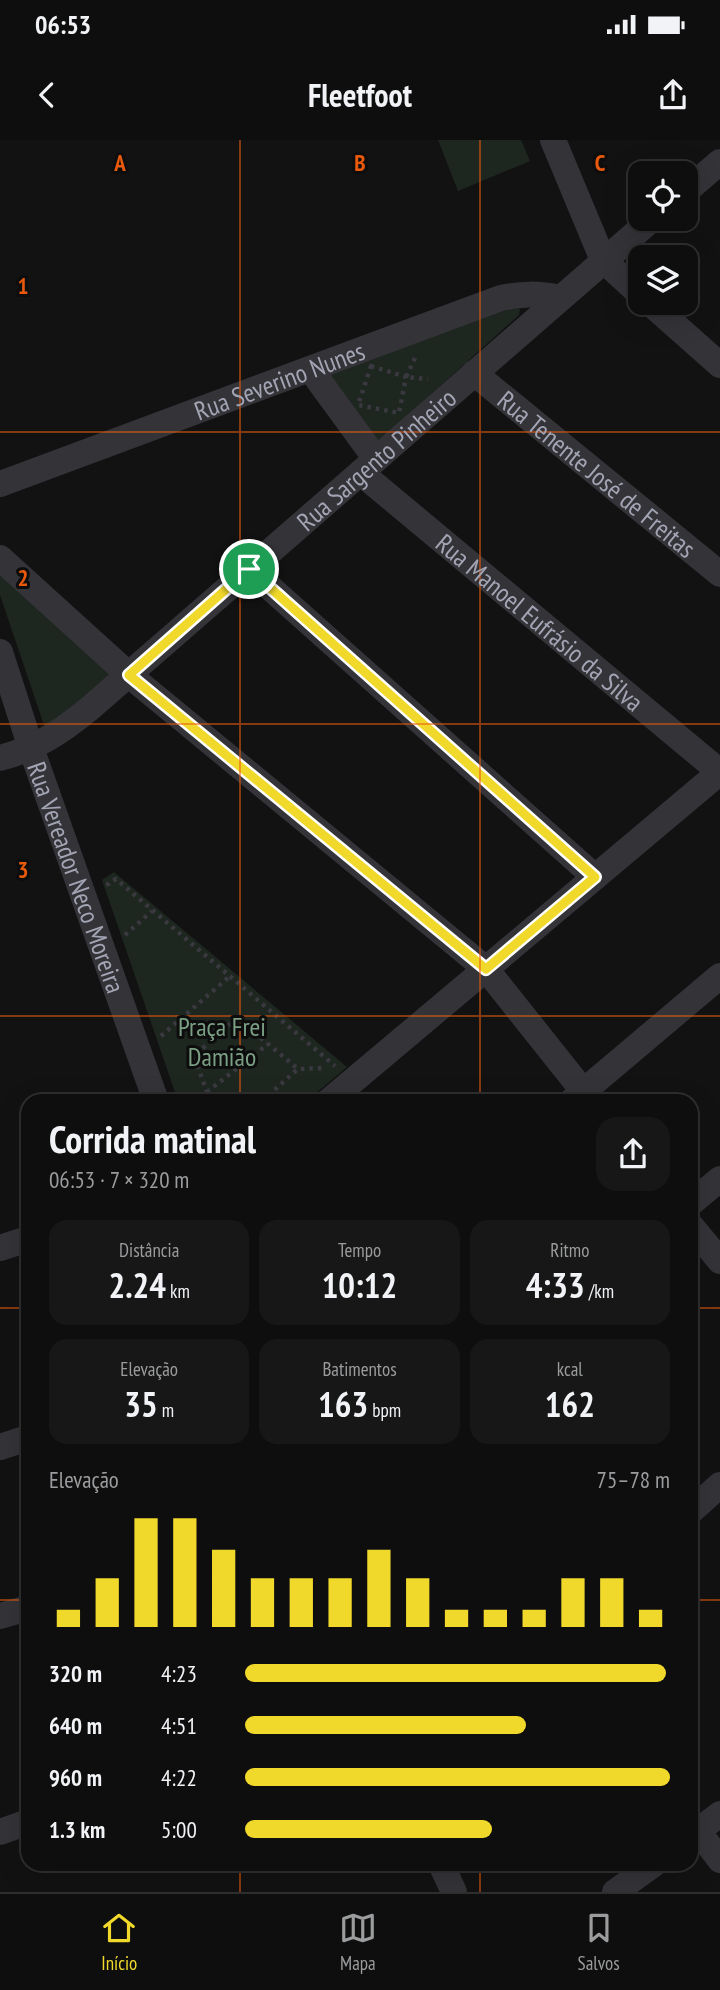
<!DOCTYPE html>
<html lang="pt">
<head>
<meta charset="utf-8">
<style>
  :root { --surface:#0e0e0e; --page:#171717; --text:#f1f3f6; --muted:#9b9c9e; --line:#2e2e2e; --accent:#f1d92c }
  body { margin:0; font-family:"PT Sans Narrow",sans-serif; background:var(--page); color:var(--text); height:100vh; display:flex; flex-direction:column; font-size:26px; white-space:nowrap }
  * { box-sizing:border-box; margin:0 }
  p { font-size:23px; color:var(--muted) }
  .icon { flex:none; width:38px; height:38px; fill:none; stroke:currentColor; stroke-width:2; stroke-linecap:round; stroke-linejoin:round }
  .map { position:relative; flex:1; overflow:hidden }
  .details { position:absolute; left:21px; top:954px; width:677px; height:777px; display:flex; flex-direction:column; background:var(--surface); border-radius:21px; box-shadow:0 7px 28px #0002,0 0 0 2px var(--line) }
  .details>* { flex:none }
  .controls { position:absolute; left:628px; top:21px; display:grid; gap:14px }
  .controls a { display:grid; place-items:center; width:70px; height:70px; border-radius:14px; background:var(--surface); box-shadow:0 7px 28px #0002,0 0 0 2px var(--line); font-size:35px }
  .pin { position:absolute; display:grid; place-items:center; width:60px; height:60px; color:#fff; margin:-30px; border:4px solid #fff; border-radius:50%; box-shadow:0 2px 7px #0007 }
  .round { display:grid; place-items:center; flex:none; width:74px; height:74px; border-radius:21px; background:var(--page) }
  .summary { display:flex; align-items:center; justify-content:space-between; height:119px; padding:0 28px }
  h1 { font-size:38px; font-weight:800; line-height:52px }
  .metrics { display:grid; grid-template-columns:repeat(3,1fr); gap:10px; height:119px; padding:7px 28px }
  .metrics div { display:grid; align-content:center; border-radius:18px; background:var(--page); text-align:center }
  .metrics b { font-size:35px; font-weight:800 }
  .metrics small { font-size:19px; font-weight:400 }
  .metrics p { font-size:19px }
  .chart { height:196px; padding:14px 28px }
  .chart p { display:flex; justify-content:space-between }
  .chart svg { width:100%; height:126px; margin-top:7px; stroke:var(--accent); stroke-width:6 }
  ul { padding:0 28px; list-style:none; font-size:23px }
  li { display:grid; grid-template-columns:112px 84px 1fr; align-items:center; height:52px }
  li i { height:18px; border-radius:9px; background:var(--accent) }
  .status { display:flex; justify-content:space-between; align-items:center; height:49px; padding:0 35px; background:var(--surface); direction:ltr }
  .status svg { height:19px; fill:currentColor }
  header { display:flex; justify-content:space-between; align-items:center; height:91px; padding:0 28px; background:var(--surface); font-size:32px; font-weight:800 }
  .menu { display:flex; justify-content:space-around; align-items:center; height:98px; border-top:2px solid var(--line); background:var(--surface); font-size:19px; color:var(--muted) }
  .menu a { display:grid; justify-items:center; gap:4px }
  .menu .current { color:var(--accent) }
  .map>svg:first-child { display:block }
  .green { fill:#1e2620 }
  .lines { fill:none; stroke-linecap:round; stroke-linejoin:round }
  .path { stroke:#39393f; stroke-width:4.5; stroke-dasharray:3.5 5; stroke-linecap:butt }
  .street { stroke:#333338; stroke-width:26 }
  .route-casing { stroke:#fff; stroke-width:14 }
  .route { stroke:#f1d92c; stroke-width:9 }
  .grid { fill:none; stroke:#e8590c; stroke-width:2; stroke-opacity:0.55 }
  .labels { text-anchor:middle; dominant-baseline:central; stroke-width:6; stroke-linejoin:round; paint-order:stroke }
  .street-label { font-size:26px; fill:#a3a5b4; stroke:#0d0d0e }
  .park-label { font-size:26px; fill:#7a9f84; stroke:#0d0d0e }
  .grid-label { font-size:23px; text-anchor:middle; font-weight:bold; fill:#e8590c; stroke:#0d0d0e; stroke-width:6; stroke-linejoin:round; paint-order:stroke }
</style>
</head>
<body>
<div class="status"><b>06:53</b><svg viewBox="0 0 49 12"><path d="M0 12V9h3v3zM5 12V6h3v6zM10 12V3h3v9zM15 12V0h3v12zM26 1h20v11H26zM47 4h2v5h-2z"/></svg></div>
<header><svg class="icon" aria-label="back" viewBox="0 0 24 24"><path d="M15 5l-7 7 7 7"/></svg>Fleetfoot<svg class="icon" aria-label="share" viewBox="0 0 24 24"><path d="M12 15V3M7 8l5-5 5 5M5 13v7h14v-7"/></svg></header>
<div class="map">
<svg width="720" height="1752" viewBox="0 0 720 1752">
  <rect width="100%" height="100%" fill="#121213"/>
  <!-- green -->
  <g class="green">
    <polygon points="438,0 521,0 530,21 458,51"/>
    <polygon points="514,167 520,169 519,175 376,304 328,235"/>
    <polygon points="0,435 115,533 47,594 0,455"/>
    <polygon points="114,732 347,927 307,961 178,961 102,740"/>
  </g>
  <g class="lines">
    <!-- path -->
    <g class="path">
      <polyline points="415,218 406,237 428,239"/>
      <polygon points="371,226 406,237 399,273 358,265"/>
      <polyline points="109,746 108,744 116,739 335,926"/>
      <polyline points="125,795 152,771"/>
      <polyline points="161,896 229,837"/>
      <polyline points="207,952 268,904"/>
      <polyline points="210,961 194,916 237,878 298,929"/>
      <polyline points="262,961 298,929 326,928"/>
    </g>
    <!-- street -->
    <g class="street">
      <polyline points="553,0 603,120 640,154"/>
      <polyline points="686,51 720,22"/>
      <polyline points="650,163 720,225"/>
      <polyline points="311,230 376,319"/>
      <path id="s1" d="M474,233l246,201"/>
      <path id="s2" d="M361,333l359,299"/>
      <path id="s3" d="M0,344l501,-186c21,-4 37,-5 58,0"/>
      <polyline points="0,418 129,535 486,829 591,961"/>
      <polyline points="249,429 595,737"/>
      <path id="s4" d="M0,512l31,96 125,353"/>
      <path id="s5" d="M0,618c35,-9 61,-26 89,-49l563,-490"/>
      <polyline points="329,961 720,632"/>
      <polyline points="572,961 720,836"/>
      <polyline points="691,1063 720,1039"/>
      <polyline points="691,1086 720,1121"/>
      <polyline points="0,1108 28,1099"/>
      <polyline points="0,1307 28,1298"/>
      <polyline points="691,1371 720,1345"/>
      <polyline points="0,1476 28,1468"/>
      <polyline points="698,1691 720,1720"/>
      <polyline points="0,1692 28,1682"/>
      <polyline points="691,1696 720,1674"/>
      <polyline points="441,1724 454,1752"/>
      <polyline points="615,1752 654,1724"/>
    </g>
  </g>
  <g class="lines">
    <defs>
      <polygon id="route" points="249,429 595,737 486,829 129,535"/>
    </defs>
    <!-- route casing -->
    <use href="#route" class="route-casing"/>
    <!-- route -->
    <use href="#route" class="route"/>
  </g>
  <!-- grid -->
  <path class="grid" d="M240,0v961M480,0v961M0,292h720M0,584h720M0,876h720M0,1168h28M691,1168h29M0,1460h28M691,1460h29M240,1724v28M480,1724v28"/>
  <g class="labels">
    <!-- street labels -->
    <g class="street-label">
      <text stroke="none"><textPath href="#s3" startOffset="298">Rua Severino Nunes</textPath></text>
      <text stroke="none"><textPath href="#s5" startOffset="483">Rua Sargento Pinheiro</textPath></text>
      <text stroke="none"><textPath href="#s1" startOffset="159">Rua Tenente José de Freitas</textPath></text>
      <text stroke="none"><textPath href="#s2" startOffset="233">Rua Manoel Eufrásio da Silva</textPath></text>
      <text stroke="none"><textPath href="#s4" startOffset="238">Rua Vereador Neco Moreira</textPath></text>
    </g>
    <!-- park labels -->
    <g class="park-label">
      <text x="222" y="886">Praça Frei<tspan x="222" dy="30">Damião</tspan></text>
    </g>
  </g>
  <g class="grid-label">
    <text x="120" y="31">A</text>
    <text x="360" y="31">B</text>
    <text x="600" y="31">C</text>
    <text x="23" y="154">1</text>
    <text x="23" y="446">2</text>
    <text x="23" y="738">3</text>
  </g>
</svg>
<div class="controls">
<a><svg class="icon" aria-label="locate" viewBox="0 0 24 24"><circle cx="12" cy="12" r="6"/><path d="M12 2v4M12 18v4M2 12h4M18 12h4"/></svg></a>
<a><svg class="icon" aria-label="layers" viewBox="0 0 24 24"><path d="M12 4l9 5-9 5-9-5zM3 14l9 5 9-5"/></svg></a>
</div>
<div class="pin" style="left:249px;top:429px;background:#1e9e55"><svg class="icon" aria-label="arrive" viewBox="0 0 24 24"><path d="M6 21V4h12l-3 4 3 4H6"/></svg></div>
<section class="details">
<div class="summary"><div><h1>Corrida matinal</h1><p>06:53 · 7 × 320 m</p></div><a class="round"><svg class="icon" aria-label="share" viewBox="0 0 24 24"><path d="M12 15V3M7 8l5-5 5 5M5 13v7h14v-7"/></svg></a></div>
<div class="metrics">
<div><p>Distância</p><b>2.24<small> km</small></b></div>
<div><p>Tempo</p><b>10:12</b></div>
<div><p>Ritmo</p><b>4:33<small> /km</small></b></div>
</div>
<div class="metrics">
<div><p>Elevação</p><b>35<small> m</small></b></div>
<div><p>Batimentos</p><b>163<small> bpm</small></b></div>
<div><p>kcal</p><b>162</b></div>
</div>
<div class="chart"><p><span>Elevação</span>75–78 m</p>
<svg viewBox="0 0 160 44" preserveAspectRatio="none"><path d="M5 44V38M15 44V27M25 44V6M35 44V6M45 44V17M55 44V27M65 44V27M75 44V27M85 44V17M95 44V27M105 44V38M115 44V38M125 44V38M135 44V27M145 44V27M155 44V38"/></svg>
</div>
<ul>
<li><b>320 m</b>4:23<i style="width:99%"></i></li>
<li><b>640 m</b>4:51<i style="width:66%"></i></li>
<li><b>960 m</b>4:22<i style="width:100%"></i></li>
<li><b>1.3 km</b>5:00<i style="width:58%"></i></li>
</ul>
</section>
</div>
<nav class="menu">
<a class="current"><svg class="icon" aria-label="home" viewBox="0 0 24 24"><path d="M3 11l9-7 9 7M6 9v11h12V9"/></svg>Início</a>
<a><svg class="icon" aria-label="map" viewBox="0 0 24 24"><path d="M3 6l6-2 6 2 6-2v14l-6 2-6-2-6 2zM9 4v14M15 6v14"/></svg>Mapa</a>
<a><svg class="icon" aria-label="saved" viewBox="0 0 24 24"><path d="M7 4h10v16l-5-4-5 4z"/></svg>Salvos</a>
</nav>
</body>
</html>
